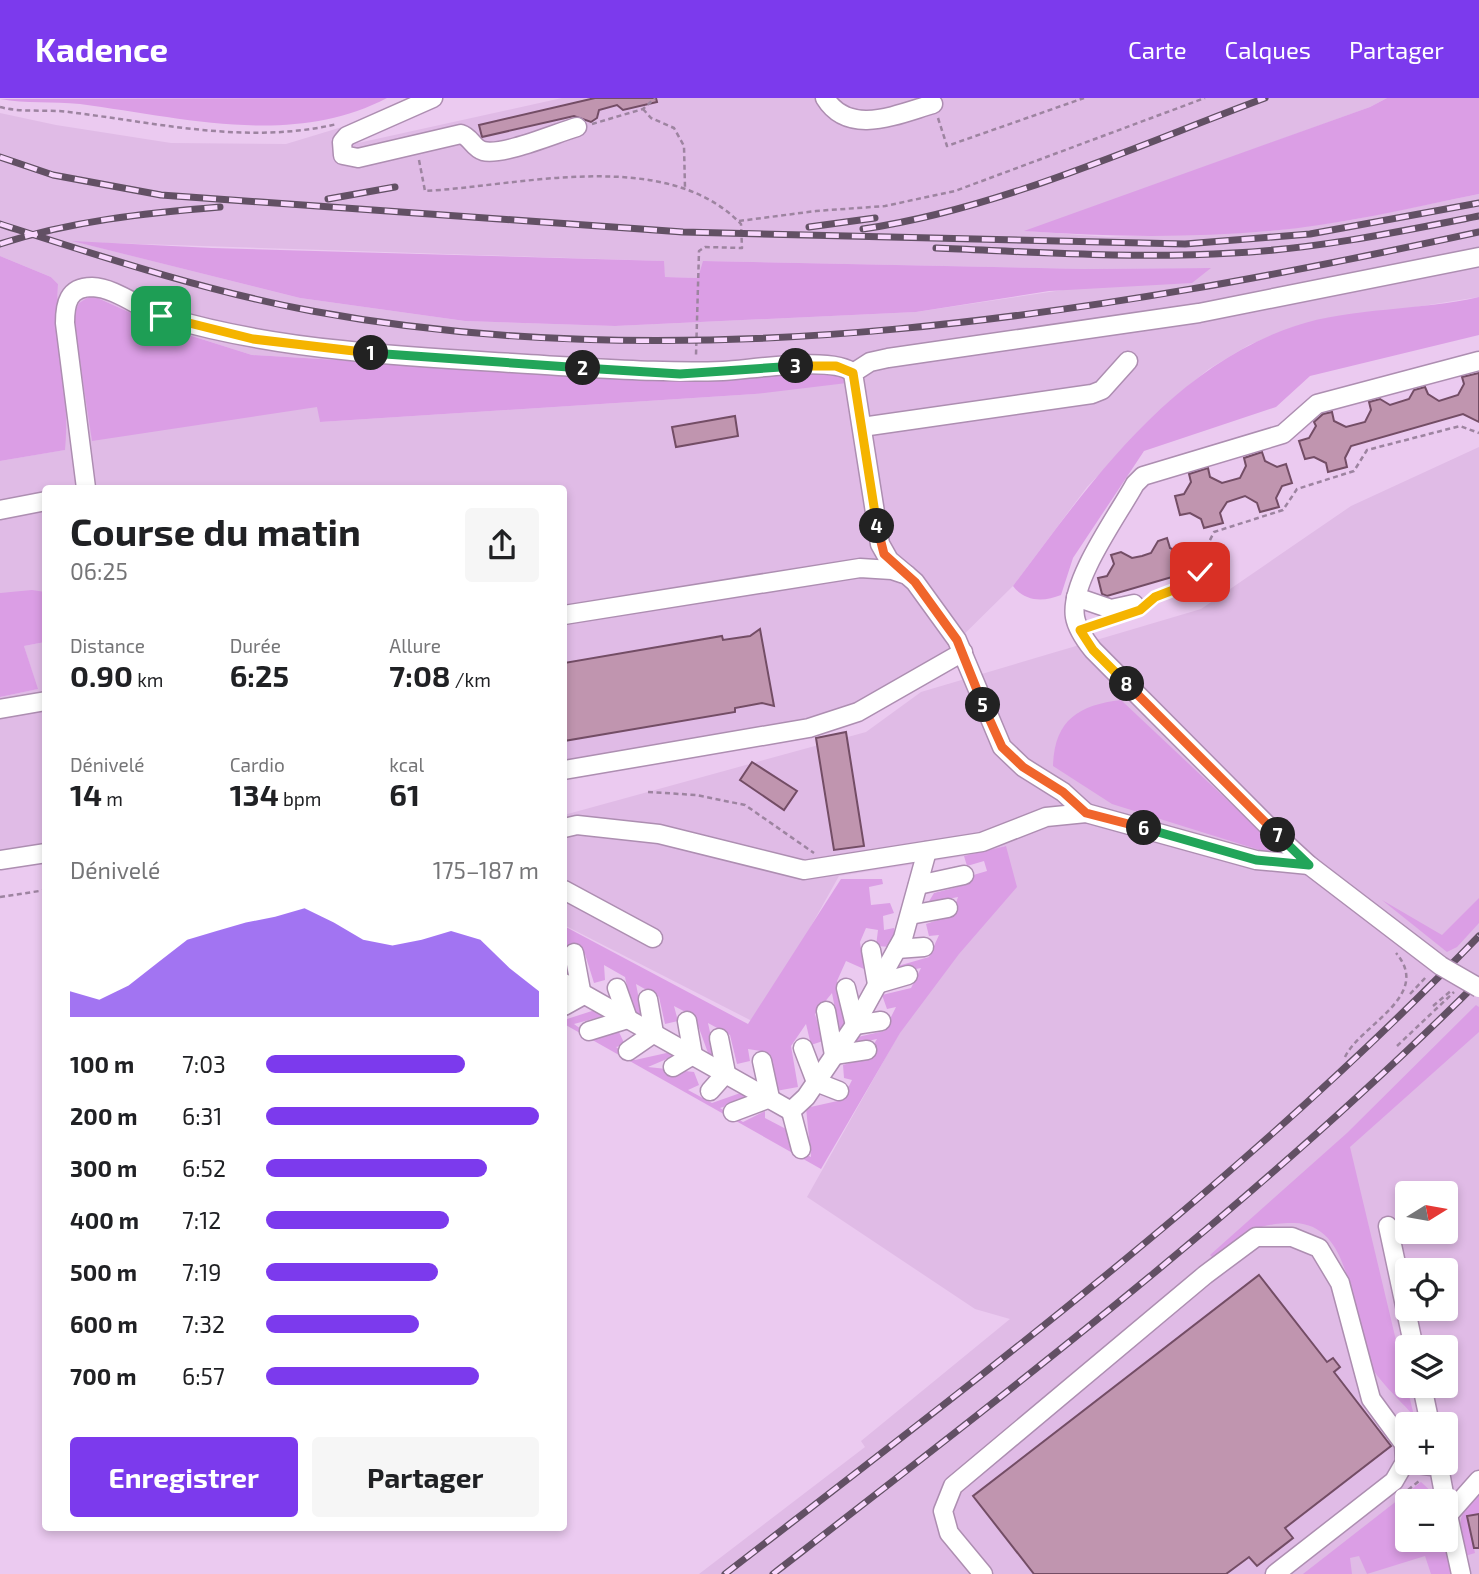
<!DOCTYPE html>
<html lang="fr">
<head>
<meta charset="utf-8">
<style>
  :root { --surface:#fff; --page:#f6f6f6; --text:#202124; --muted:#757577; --accent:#7c3aed }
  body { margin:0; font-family:"Exo 2",sans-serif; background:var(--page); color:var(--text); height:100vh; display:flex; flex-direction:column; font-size:26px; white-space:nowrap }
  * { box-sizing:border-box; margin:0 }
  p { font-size:23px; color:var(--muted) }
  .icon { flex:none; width:38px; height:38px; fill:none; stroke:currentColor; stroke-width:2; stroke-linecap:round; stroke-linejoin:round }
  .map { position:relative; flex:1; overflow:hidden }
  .panel { position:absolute; left:42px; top:387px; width:525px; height:1046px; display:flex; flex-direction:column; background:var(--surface); border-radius:7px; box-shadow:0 4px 10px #0003 }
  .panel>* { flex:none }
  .needle { width:46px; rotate:79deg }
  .fabs { position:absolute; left:1395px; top:1083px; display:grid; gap:14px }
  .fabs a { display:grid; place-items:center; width:63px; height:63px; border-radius:7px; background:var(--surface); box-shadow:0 4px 10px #0003; font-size:35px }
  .pin { position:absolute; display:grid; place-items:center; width:60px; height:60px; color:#fff; margin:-30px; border-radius:14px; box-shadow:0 4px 10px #0006 }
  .km { position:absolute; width:35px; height:35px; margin:-18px; border-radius:50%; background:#222; color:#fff; font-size:19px; line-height:35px; text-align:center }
  .round { display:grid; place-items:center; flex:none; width:74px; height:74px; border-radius:7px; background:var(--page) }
  .headline { display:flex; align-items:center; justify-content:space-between; height:119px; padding:0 28px }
  h1 { font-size:38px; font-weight:700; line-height:52px }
  .metrics { display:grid; grid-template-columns:repeat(3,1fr); gap:10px; height:119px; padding:7px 28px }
  .metrics div { display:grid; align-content:center }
  .metrics b { font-size:30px; font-weight:700 }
  .metrics small { font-size:19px; font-weight:400 }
  .metrics p { font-size:19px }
  .chart { height:196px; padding:14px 28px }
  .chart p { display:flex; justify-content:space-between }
  .chart svg { width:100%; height:126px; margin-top:7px; fill:var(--accent); opacity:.7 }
  .cta { display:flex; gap:14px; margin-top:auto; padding:14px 28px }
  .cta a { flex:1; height:80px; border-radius:7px; background:var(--accent); color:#fff; font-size:28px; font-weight:700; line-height:80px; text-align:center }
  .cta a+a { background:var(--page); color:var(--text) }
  ul { padding:0 28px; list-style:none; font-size:23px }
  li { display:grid; grid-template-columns:112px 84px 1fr; align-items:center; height:52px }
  li i { height:18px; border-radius:9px; background:var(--accent) }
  header { display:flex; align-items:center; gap:42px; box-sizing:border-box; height:98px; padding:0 35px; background:var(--accent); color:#fff }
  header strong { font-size:33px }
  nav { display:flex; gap:38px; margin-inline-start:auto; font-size:24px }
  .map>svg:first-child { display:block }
  .built { fill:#e0bbe6; fill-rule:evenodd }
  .green { fill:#db9ee5 }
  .building { fill:#c095af; stroke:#734d65; stroke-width:2 }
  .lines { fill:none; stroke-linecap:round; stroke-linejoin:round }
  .minor-casing { stroke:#ad8eb1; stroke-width:21 }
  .path { stroke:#9d84a0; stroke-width:2.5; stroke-dasharray:5 3.5; stroke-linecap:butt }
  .minor { stroke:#fff; stroke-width:18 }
  .rail-casing { stroke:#625064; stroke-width:7 }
  .rail { stroke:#f9d7fe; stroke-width:4.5; stroke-dasharray:13; stroke-linecap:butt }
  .minor-bridge-casing { stroke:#ad8eb1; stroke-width:21; stroke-linecap:butt }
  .minor-bridge { stroke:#fff; stroke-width:18 }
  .split-1-casing { stroke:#fff; stroke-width:14 }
  .split-2-casing { stroke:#fff; stroke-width:14 }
  .split-3-casing { stroke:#fff; stroke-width:14 }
  .split-4-casing { stroke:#fff; stroke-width:14 }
  .split-5-casing { stroke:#fff; stroke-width:14 }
  .split-6-casing { stroke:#fff; stroke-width:14 }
  .split-7-casing { stroke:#fff; stroke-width:14 }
  .split-8-casing { stroke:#fff; stroke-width:14 }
  .split-9-casing { stroke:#fff; stroke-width:14 }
  .split-1 { stroke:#f5b400; stroke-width:9 }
  .split-2 { stroke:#22a559; stroke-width:9 }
  .split-3 { stroke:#22a559; stroke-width:9 }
  .split-4 { stroke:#f5b400; stroke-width:9 }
  .split-5 { stroke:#f0652b; stroke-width:9 }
  .split-6 { stroke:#f0652b; stroke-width:9 }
  .split-7 { stroke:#22a559; stroke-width:9 }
  .split-8 { stroke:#f0652b; stroke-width:9 }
  .split-9 { stroke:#f5b400; stroke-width:9 }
</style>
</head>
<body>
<header>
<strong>Kadence</strong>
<nav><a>Carte</a><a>Calques</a><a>Partager</a></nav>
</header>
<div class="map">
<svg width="1479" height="1476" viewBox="0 0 1479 1476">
  <rect width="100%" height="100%" fill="#ebcaf0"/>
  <!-- built -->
  <g class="built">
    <path d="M562,0h825l-17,9 -343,124 81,6 163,-6 80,-11 128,-26v103l-183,29 -47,19 -40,24 -36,29 -86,89 -74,99 -70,69 -105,60 -274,50v-277h-518l-1,104 -45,1v-132l64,-11 -8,-133 2,-33 -7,-7 -51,-21v-143l56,12 115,18 115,1 66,-20 6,19zM77,144l586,19 2,16 34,1 5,-17 381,8 125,-1 -294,44 -301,14 -150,-5 -165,-23zM91,197l69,31 92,29 441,26 132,-10 -70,23 -435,28 -2,-15 -239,-104z"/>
    <path d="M1479,349v1127h-780l166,-127 -4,-6 149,-122 -35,-10 -168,-112 198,-351 -15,6 -151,24 -48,86 -39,59 -188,-96v-110l302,-83 55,-40 280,-83 150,-103zM1407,1096h39v38h-39zM1407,1172h39v39h-39zM1407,1250h39v38h-39zM1407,1326h39v39h-39zM1407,1404h39v38h-39z"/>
    <polygon points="45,544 45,752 0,759 0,599 37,591 24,548"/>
  </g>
  <!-- green -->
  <g class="green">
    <path d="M387,0c-95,50 -207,19 -307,6 -27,-3 -54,0 -80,-5z"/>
    <path d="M1387,0h92v96c-69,14 -139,31 -210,37 -82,7 -163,6 -245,0l346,-124z"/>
    <polygon points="72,143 212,150 664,163 665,179 698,180 703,163 1085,171 1211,170 1192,185 1049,193 916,214 615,228 465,223 300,200"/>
    <path d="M0,158l51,21 7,7c-4,55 13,111 7,166l-65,11z"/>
    <polygon points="91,197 160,228 252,257 693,283 825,273 842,276 847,285 755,296 320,324 317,309 92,343 73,219 79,205"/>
    <path d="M1479,199v38l-169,41 -34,31 -132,44 -71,107 -12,37c-17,7 -36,7 -48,-9 76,-101 156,-218 282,-260 57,-19 125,-15 184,-29z"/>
    <polygon points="32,492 45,494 45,544 24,548 38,591 0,599 0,495"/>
    <path d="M1121,602l153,144 1,7 -6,2 -157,-49 -59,-38c1,-46 26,-61 68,-66z"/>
    <polygon points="1006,748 1017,789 959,856 900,935 821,1071 564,926 564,922 595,912 607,917 574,926 595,941 619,934 625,947 616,949 635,962 671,954 676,957 648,969 694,974 699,987 688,992 712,1005 746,993 755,999 720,1010 743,1024 765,1013 765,1020 786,1031 792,1050 811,1059 806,1010 842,1002 852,982 844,980 843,967 865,960 877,941 844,948 849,941 884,933 896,909 887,911 882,897 911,890 921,870 886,877 891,870 929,859 939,837 929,838 926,826 952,817 958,799 928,805 934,795 969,786 970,778 987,773 984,763 967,768 964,758"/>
    <polygon points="841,781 882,781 883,786 869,789 871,807 890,805 894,815 883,818 884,832 894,830 895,841 891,849 876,848 878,832 866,830 860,844 864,871 846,863 837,883 845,927 839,932 832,895 815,916 823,943 811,947 806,926 791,948 798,989 776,993 767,954 748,951 750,963 737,966 730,937 708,925 716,962 708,955 695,919 674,908 678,923 665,926 659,899 636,886 643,922 633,916 625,879 604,867 605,882 594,885 585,856 564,846 564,828 748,926"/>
    <polygon points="1479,800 1479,825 1457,849 1447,854 1382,802 1442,837"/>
    <path d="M1476,907l3,2v25l-129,115 64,269c-13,-15 -41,-40 -47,-58 -16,-40 -13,-134 -73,-135 -41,0 -49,12 -79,37l-5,-5 137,-122z"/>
    <polygon points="1421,1384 1436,1398 1438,1403 1407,1404 1407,1442 1446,1442 1453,1476 1431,1476 1425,1458 1367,1476 1359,1458 1350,1460 1352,1476 1303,1476"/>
    <path d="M1479,1394v22l-12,3 8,36 -10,3c-6,-31 -10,-41 14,-64z"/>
  </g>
  <!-- building -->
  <g class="building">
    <polygon points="595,0 656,0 657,4 623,12 617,7 599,12 597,20 591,24 574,18 482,39 479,27"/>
    <polygon points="1479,275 1479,324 1463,316 1351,348 1345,360 1347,369 1328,374 1326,365 1314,359 1305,361 1299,343 1309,340 1316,328 1314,324 1323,316 1332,314 1334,323 1346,329 1365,324 1371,312 1369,304 1380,301 1390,307 1409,301 1414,292 1425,289 1428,296 1439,303 1458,297 1464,286 1462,279"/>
    <polygon points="735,318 738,338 676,349 672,329"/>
    <polygon points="1262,354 1265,363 1277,369 1286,366 1292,385 1282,388 1276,400 1279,409 1260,414 1257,405 1245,398 1227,404 1220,415 1223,425 1204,430 1201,421 1190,415 1180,417 1175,398 1184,396 1191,384 1189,376 1208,370 1210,379 1222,385 1240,380 1246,368 1244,360"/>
    <polygon points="1167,440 1170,450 1182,456 1191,454 1196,472 1107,498 1102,496 1098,480 1107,478 1114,466 1111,457 1121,454 1132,460 1142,458 1151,455 1158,443"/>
    <polygon points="760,531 774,608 762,605 735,610 735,614 564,643 564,565 722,538 723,542 750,538"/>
    <polygon points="846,634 864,748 834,752 816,640"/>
    <polygon points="752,664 797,693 784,712 740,682"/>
    <polygon points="1259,1177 1327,1264 1333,1260 1340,1269 1334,1274 1391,1348 1285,1430 1293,1440 1257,1468 1249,1459 1226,1476 1034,1476 973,1398"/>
    <polygon points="1479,1416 1479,1450 1474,1450 1467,1418"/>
  </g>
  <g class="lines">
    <defs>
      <g id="minor">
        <path d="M433,0l-86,38 -5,6 1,13 15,3 103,-24c10,3 12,14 22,17 20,5 73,-18 94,-24"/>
        <path d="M825,0c24,39 73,16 108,6"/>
        <polyline points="862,329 1092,296 1102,292 1128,263"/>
        <path d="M86,390l-21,-165c0,-19 3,-36 27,-36 25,1 49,23 73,30 58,17 117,27 177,33 72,8 144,11 217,16 55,3 108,7 164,5 26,-1 111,-16 130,2"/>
        <polyline points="0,412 46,403"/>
        <polyline points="907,477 889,462 880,446 853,275 870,264 888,260 1199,215 1479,159"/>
        <polyline points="1076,499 1111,511 1134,506"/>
        <polyline points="564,517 860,470 892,472 907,477 915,484 957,542 1002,649 1023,669 1063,694 1086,715"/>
        <polyline points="0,611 46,603"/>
        <polyline points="564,672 809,630 858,614 963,554"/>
        <polyline points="564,730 577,727 659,736 804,772 982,744 1046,719 1086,715 1256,762 1309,767"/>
        <polyline points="0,762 46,755"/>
        <polyline points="918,787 964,777"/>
        <polyline points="564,792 653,840"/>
        <polyline points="910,817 948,810"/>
        <polyline points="897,851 924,849"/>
        <polyline points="871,852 877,886 908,877"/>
        <path d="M1441,868l-132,-101 -25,-23 -191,-192c-8,-10 -16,-21 -18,-33 -6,-35 43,-102 60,-133l8,-8 140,-42 34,-30 162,-43"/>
        <polyline points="564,885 791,1013 806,999 855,927 903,840 927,753"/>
        <polyline points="846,890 855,927 881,923"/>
        <polyline points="564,908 582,898 574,855"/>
        <polyline points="826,913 834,957 867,952"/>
        <polyline points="589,933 628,921 617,890"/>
        <polyline points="803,950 816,984 839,993"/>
        <polyline points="628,953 654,935 648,901"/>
        <polyline points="673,969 693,957 687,923"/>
        <polyline points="710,993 726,975 719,940"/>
        <polyline points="791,1013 801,1051"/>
        <polyline points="733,1014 770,1000 762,963"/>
        <polyline points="1388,1128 1414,1250"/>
        <polyline points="1422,1288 1430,1326"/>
        <polyline points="1410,1365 1439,1369 1448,1417"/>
        <polyline points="983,1476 949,1435 943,1413 953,1388 1205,1177 1256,1139 1292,1139 1319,1150 1340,1185 1371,1301 1404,1346 1405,1364 1394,1383 1275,1476"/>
        <polyline points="1461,1476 1448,1417 1479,1382"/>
      </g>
    </defs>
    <!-- minor casing -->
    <use href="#minor" class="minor-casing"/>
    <!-- path -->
    <g class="path">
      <path d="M0,9c22,6 46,2 69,5 89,11 179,33 268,12"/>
      <polyline points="643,11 651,20 674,30 684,48 685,90"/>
      <polyline points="938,20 947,48 1084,0"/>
      <polyline points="592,26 643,11 655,0"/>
      <path d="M419,62l6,31c95,-5 241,-45 316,33l1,24 -37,-1 -6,4 -3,104"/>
      <polyline points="739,123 816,113 885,108 955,93 1205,0"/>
      <polyline points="1150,503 1194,484 1200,474 1202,458 1214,434 1283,412 1297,391 1354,373 1367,352 1460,328 1479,335"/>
      <polyline points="648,694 696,697 745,707 814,755"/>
      <polyline points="0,799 46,792"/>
      <polyline points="1410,896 1427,878"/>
      <polyline points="1433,908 1452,892"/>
      <polyline points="1397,948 1454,894"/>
      <path d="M1345,959c15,-32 88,-61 51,-104"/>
      <polyline points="1408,1392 1419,1383"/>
    </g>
    <!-- minor -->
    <use href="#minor" class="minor"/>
    <defs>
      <g id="rail">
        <polyline points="0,59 53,77 161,97 683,134 1185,146 1310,136 1479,105"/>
        <polyline points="328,101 395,89"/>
        <path d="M0,126c103,33 205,67 312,87 384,71 790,3 1167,-79"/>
        <polyline points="809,129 875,120"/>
        <path d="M863,131c136,-20 273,-83 402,-131"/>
        <path d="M0,146c71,-23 146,-31 220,-37"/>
        <path d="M936,150c99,4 198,11 297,5 83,-4 165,-21 246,-37"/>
        <path d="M725,1476c261,-202 525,-400 754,-638"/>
        <path d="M773,1476c244,-189 487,-375 706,-593"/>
      </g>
    </defs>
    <!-- rail casing -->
    <use href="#rail" class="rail-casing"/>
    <!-- rail -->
    <use href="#rail" class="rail"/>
    <defs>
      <polyline id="minor-bridge" points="1441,868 1479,890"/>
    </defs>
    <!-- minor-bridge casing -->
    <use href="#minor-bridge" class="minor-bridge-casing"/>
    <!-- minor-bridge -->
    <use href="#minor-bridge" class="minor-bridge"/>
  </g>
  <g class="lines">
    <defs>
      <polyline id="split-1" points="161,218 253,241 371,255"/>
      <polyline id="split-2" points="371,255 583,270"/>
      <polyline id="split-3" points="583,270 680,276 796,268"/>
      <polyline id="split-4" points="796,268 836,268 853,275 877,428"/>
      <polyline id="split-5" points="877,428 884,456 915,484 957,542 983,607"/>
      <polyline id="split-6" points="983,607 1002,649 1023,669 1063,694 1086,715 1144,730"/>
      <polyline id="split-7" points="1144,730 1256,762 1309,767 1278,737"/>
      <polyline id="split-8" points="1127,586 1278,737"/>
      <polyline id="split-9" points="1127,586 1093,552 1080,532 1140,512 1155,499 1194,484 1200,474"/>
    </defs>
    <!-- split-1 casing -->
    <use href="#split-1" class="split-1-casing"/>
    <!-- split-2 casing -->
    <use href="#split-2" class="split-2-casing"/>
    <!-- split-3 casing -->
    <use href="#split-3" class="split-3-casing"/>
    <!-- split-4 casing -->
    <use href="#split-4" class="split-4-casing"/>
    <!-- split-5 casing -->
    <use href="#split-5" class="split-5-casing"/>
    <!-- split-6 casing -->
    <use href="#split-6" class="split-6-casing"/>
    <!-- split-7 casing -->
    <use href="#split-7" class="split-7-casing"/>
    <!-- split-8 casing -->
    <use href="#split-8" class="split-8-casing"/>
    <!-- split-9 casing -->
    <use href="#split-9" class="split-9-casing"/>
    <!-- split-1 -->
    <use href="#split-1" class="split-1"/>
    <!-- split-2 -->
    <use href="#split-2" class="split-2"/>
    <!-- split-3 -->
    <use href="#split-3" class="split-3"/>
    <!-- split-4 -->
    <use href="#split-4" class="split-4"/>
    <!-- split-5 -->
    <use href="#split-5" class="split-5"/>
    <!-- split-6 -->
    <use href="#split-6" class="split-6"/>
    <!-- split-7 -->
    <use href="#split-7" class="split-7"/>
    <!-- split-8 -->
    <use href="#split-8" class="split-8"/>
    <!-- split-9 -->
    <use href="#split-9" class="split-9"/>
  </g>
</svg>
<div class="fabs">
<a><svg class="needle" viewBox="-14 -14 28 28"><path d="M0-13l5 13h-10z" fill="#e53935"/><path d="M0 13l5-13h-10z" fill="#757577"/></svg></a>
<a><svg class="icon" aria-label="locate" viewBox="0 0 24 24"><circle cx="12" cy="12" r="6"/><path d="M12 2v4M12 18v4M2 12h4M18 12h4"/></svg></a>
<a><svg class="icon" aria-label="layers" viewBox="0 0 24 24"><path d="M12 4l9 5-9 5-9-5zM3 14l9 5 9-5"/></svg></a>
<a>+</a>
<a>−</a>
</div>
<div class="pin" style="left:161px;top:218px;background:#1e9e55"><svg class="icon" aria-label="arrive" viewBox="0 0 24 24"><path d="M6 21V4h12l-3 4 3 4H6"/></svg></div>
<div class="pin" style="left:1200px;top:474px;background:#d93025"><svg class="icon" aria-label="check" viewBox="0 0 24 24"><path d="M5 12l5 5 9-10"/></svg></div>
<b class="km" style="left:371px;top:255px">1</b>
<b class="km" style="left:583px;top:270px">2</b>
<b class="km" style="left:796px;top:268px">3</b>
<b class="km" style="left:877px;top:428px">4</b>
<b class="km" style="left:983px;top:607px">5</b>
<b class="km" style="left:1144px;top:730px">6</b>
<b class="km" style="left:1278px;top:737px">7</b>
<b class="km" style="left:1127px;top:586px">8</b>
<section class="panel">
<div class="headline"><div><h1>Course du matin</h1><p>06:25</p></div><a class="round"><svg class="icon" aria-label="share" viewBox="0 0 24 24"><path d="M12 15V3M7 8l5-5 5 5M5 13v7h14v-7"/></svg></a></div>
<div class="metrics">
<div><p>Distance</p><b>0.90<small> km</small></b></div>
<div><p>Durée</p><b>6:25</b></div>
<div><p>Allure</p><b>7:08<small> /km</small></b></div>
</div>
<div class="metrics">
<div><p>Dénivelé</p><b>14<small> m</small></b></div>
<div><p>Cardio</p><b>134<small> bpm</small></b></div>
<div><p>kcal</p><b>61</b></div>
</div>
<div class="chart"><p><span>Dénivelé</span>175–187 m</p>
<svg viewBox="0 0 160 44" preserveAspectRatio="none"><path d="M0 44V35L10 38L20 33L30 25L40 17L50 14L60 11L70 9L80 6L90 11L100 17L110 19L120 17L130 14L140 17L150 27L160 35V44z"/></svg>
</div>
<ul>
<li><b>100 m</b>7:03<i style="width:73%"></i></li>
<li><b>200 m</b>6:31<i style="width:100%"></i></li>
<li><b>300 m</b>6:52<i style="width:81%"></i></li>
<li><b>400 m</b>7:12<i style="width:67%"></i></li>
<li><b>500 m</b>7:19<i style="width:63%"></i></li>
<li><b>600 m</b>7:32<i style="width:56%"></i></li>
<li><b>700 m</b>6:57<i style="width:78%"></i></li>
</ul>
<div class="cta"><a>Enregistrer</a><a>Partager</a></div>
</section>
</div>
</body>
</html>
